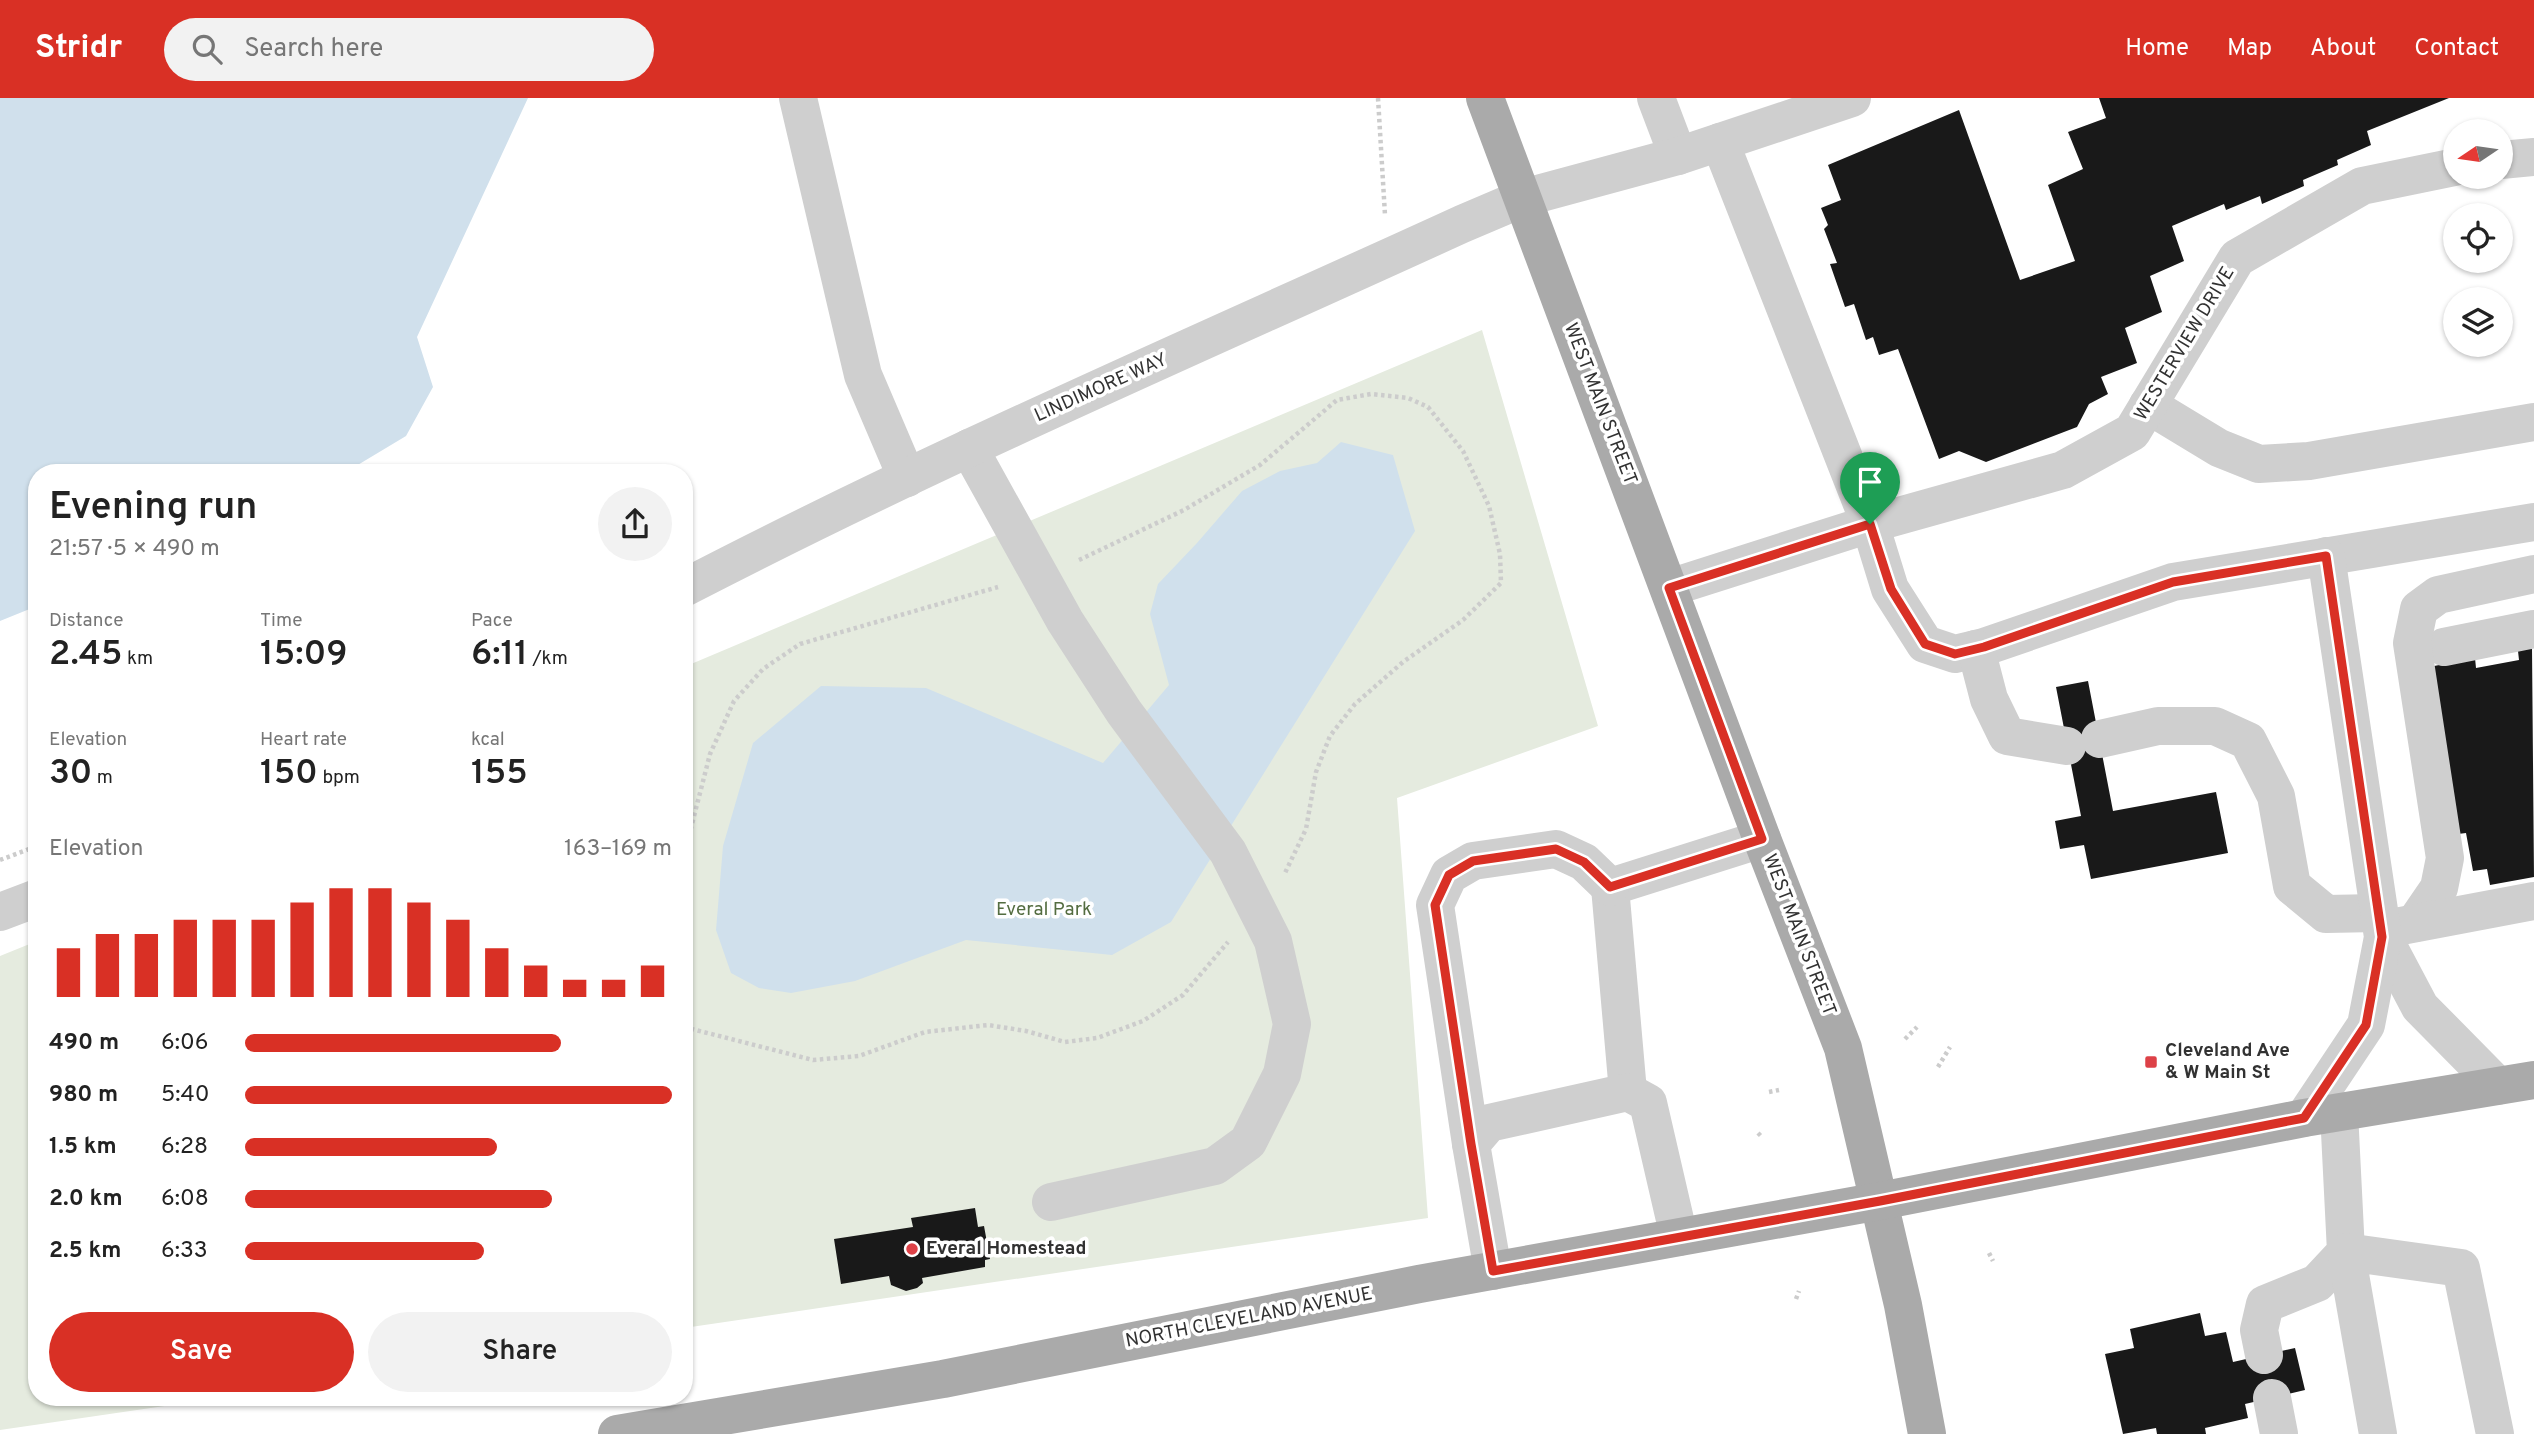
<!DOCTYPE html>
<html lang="en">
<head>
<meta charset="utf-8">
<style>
  :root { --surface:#fff; --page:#f2f2f2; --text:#222; --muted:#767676; --accent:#d93025 }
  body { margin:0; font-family:Overpass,sans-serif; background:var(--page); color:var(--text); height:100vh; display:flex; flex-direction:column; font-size:26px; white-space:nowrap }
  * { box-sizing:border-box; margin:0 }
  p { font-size:23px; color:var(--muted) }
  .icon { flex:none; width:38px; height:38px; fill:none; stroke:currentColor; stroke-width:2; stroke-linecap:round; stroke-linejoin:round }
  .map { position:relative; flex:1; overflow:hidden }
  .drawer { position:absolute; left:28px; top:366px; width:665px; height:942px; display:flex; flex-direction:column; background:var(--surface); border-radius:28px; box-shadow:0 2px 5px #0004 }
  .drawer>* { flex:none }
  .needle { width:46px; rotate:257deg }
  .tools { position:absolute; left:2443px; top:21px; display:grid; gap:14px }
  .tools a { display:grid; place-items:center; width:70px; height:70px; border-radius:50%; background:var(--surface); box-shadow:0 2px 5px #0004; font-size:35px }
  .pin { position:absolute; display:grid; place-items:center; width:60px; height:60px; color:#fff; margin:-72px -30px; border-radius:50% 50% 50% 0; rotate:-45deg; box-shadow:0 0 7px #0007 }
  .pin .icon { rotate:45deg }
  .round { display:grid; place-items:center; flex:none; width:74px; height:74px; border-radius:37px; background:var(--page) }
  .head { display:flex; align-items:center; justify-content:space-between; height:119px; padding:0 21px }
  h1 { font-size:38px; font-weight:600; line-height:52px }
  .figures { display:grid; grid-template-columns:repeat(3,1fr); gap:10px; height:119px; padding:7px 21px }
  .figures div { display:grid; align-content:center }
  .figures b { font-size:35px; font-weight:600 }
  .figures small { font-size:19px; font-weight:400 }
  .figures p { font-size:19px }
  .chart { height:196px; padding:14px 21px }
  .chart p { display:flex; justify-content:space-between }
  .chart svg { width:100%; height:126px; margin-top:7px; stroke:var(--accent); stroke-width:6 }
  .action { display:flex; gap:14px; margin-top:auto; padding:14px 21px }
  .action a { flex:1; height:80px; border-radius:42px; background:var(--accent); color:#fff; font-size:28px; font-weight:600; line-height:80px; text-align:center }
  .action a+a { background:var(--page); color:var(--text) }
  ul { padding:0 21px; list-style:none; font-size:23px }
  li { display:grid; grid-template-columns:112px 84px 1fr; align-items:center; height:52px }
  li i { height:18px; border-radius:9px; background:var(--accent) }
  header { display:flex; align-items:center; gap:42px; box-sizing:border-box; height:98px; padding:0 35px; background:var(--accent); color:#fff }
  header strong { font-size:33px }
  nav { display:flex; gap:38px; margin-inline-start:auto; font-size:24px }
  .search { width:490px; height:63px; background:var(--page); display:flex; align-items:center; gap:18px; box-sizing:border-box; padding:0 24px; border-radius:38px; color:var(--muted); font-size:26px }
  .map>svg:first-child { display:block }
  .green { fill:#e5ebdf }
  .water { fill:#d0e0ec }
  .building { fill:#191919 }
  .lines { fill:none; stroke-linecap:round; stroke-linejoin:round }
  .path { stroke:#ccc; stroke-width:4.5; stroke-dasharray:3.5 3.5; stroke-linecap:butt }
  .minor { stroke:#cfcfcf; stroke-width:38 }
  .major { stroke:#aaa; stroke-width:38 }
  .route-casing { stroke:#fff; stroke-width:14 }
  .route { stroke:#d93025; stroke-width:9 }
  .poi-dot { fill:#dd4147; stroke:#fff; stroke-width:2.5 }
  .labels { text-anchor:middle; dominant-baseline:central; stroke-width:7; stroke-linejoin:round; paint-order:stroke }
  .street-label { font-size:19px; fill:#323232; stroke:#fff }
  .park-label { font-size:19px; fill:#546d41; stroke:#fff }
  .poi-label { font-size:19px; font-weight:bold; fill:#323232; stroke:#fff; text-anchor:start }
</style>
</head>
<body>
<header>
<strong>Stridr</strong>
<div class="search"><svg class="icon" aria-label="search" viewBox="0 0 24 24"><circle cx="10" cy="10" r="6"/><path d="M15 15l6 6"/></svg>Search here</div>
<nav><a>Home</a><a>Map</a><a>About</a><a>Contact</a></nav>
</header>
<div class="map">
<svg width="2534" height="1336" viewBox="0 0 2534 1336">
  <rect width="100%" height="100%" fill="#fff"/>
  <!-- green -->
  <g class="green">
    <polygon points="1482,232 1598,628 1397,700 1428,1120 684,1230 684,569"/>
    <polygon points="37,843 37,1298 226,1299 0,1332 0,858"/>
  </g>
  <!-- water -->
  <g class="water">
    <polygon points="0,0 528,0 417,239 433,289 406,338 346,374 37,374 37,508 0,523"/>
    <polygon points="1341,344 1393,357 1415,433 1171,824 1112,857 966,842 855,883 791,895 759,890 731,875 716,832 723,748 753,645 821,588 926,590 1103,665 1169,587 1150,516 1158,486 1197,445 1242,393 1280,373 1317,365"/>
  </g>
  <!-- building -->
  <g class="building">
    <polygon points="2099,0 2449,0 2367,33 2371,47 2337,62 2338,67 2303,82 2304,88 2262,106 2260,98 2226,112 2224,106 2172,128 2184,163 2150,178 2162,214 2125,230 2137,265 2101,279 2108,296 2089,306 2077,329 1986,364 1959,353 1939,361 1898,251 1879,257 1873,239 1866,242 1854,206 1845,209 1830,166 1837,165 1824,131 1828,127 1821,110 1841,102 1828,67 1959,12 2020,182 2075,163 2048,87 2083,71 2068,34 2106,20"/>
    <polygon points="2532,550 2534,779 2490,787 2487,771 2473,773 2466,735 2458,736 2429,569 2475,560 2476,570 2519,562 2518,553"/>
    <polygon points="2088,583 2113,713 2216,694 2228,755 2091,781 2084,747 2060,751 2055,723 2081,718 2056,589"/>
    <polygon points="975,1110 978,1129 984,1128 990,1161 985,1162 985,1169 922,1180 923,1185 917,1190 906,1193 891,1187 889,1178 841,1186 834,1141 913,1129 911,1120"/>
    <polygon points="2200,1215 2205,1238 2226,1234 2233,1264 2295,1250 2305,1292 2245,1306 2248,1320 2205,1330 2206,1336 2157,1336 2156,1330 2123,1336 2105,1256 2134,1250 2130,1231"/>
  </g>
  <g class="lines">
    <!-- path -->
    <g class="path">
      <polyline points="1378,0 1385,117"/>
      <polyline points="1079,462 1184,412 1260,367 1337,302 1371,296 1408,300 1428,309 1463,353 1489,408 1500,456 1501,485 1463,522 1403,564 1355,606 1330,638 1316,674 1306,731 1285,775"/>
      <polyline points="0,762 37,748"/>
      <polyline points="684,766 691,730 710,656 734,603 763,571 800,546 998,489"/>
      <polyline points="684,929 813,962 859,958 925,934 988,927 1026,933 1065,944 1097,940 1143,923 1183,897 1228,844"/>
      <polyline points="1905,941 1917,929"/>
      <polyline points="1938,969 1950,949"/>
      <polyline points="1769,994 1779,992"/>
      <polyline points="1758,1035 1762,1039"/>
      <polyline points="1989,1155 1993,1163"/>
      <polyline points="1796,1201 1799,1193"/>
    </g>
    <!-- minor -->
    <g class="minor">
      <polyline points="798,0 863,277 907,380"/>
      <polyline points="1656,0 1678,58"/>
      <polyline points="1720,44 1870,426 1890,491 1925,546 1955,556 1984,549 2173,484 2534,424"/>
      <polyline points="2501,62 2534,59"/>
      <polyline points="2148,307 2219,350 2259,366 2309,363 2534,324"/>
      <polyline points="969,350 1065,523 1124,614 1228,754 1273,843 1292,926 1282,976 1248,1044 1215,1068 1051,1104"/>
      <path d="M684,490c254,-132 518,-245 778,-364l61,-26 155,-42 174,-58"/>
      <polyline points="1669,490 1870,426 2063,372 2132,334 2237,160 2362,88 2455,69"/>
      <polyline points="2444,549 2534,531"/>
      <polyline points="1976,551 1989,601 2007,638 2067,648"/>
      <polyline points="2100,641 2158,628 2215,628 2248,643 2276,698 2292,788 2326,816 2378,815"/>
      <polyline points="0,814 37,800"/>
      <polyline points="2415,825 2439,790 2445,760 2412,545 2419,511 2438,497 2534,476"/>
      <polyline points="2401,828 2534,803"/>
      <polyline points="2383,839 2420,909 2498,988"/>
      <polyline points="1628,994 1610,789 1762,741"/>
      <polyline points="2304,1020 2366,927 2383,839 2326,458"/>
      <polyline points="1471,1046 1435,807 1449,777 1473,763 1556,751 1584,764 1610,789"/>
      <polyline points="1493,1173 1471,1046 1489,1025 1628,994 1648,1005 1679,1139"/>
      <polyline points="2264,1257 2259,1232 2265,1206 2317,1185 2346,1154 2339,1014"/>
      <polyline points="2272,1300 2279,1336"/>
      <polyline points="2378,1336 2346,1154 2461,1170 2495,1336"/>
    </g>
    <!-- major -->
    <g class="major">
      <polyline points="1485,0 1762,741 1843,950 1903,1207 1927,1336"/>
      <polyline points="617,1336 943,1281 1419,1186 1880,1103 2304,1020 2534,982"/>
    </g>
  </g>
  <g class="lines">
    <defs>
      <polygon id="route" points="1870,426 1891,491 1925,546 1955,556 1984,549 2173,484 2326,458 2382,839 2366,927 2304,1020 1880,1103 1493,1173 1471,1046 1435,807 1449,777 1473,763 1556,751 1584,764 1610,789 1762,741 1669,490"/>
    </defs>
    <!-- route casing -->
    <use href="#route" class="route-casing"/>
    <!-- route -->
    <use href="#route" class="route"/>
  </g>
  <!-- markers -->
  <g class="poi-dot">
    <rect x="2144" y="957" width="14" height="14" rx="3.5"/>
    <circle cx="912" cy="1151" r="7"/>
  </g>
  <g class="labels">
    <!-- street labels -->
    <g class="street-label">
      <text transform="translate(2185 246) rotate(-59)">WESTERVIEW DRIVE</text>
      <text transform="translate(1101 290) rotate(-24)">LINDIMORE WAY</text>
      <text transform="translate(1600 306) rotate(69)">WEST MAIN STREET</text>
      <text transform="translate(1799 837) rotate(69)">WEST MAIN STREET</text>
      <text transform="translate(1249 1220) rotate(-11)">NORTH CLEVELAND AVENUE</text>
    </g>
    <!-- park labels -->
    <g class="park-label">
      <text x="1044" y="812">Everal Park</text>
    </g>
    <!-- poi labels -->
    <g class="poi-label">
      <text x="2165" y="953">Cleveland Ave<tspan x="2165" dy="22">&amp; W Main St</tspan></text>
      <text x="926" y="1151">Everal Homestead</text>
    </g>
  </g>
</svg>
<div class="tools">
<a><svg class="needle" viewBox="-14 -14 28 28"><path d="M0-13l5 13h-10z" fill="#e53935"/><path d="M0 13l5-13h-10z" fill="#767676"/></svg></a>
<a><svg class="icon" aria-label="locate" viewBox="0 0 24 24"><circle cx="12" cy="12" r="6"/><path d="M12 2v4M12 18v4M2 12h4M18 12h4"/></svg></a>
<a><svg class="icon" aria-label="layers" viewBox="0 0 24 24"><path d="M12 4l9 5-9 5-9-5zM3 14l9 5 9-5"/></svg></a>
</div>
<div class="pin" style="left:1870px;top:426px;background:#1e9e55"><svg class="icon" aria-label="arrive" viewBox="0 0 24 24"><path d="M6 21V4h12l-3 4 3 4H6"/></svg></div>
<section class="drawer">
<div class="head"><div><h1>Evening run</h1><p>21:57 · 5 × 490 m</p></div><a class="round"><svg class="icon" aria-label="share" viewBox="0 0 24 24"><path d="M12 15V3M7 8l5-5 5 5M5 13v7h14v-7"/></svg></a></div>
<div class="figures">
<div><p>Distance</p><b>2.45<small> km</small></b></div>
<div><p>Time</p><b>15:09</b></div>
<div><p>Pace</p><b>6:11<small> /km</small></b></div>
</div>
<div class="figures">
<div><p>Elevation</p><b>30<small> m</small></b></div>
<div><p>Heart rate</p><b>150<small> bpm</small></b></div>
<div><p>kcal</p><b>155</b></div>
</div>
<div class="chart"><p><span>Elevation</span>163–169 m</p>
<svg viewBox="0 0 160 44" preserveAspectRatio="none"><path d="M5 44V27M15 44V22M25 44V22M35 44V17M45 44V17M55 44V17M65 44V11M75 44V6M85 44V6M95 44V11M105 44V17M115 44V27M125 44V33M135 44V38M145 44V38M155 44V33"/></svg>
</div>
<ul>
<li><b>490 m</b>6:06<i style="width:74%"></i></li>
<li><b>980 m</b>5:40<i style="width:100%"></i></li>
<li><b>1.5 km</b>6:28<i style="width:59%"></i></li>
<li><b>2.0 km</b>6:08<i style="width:72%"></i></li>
<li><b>2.5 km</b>6:33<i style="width:56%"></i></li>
</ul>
<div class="action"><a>Save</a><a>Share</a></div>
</section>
</div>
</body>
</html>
